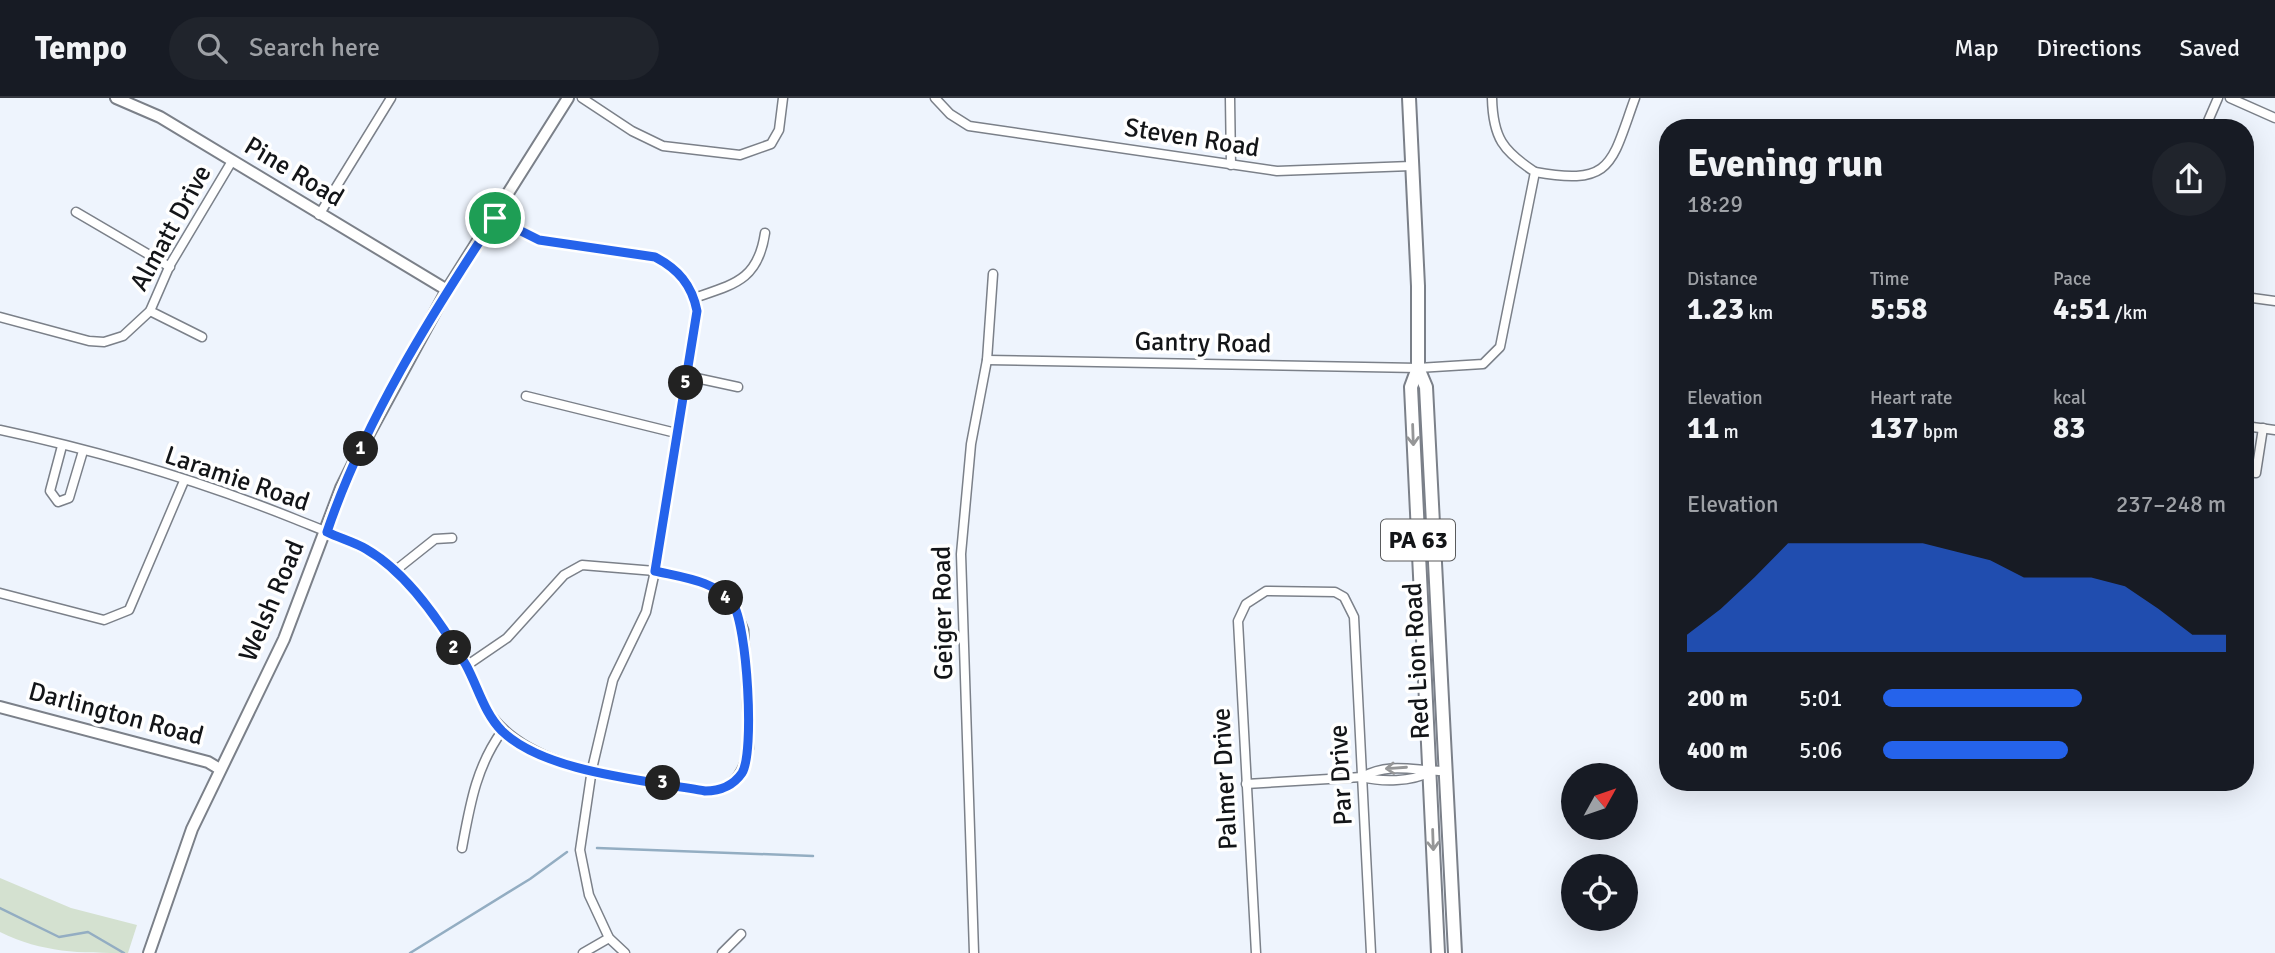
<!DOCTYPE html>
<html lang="en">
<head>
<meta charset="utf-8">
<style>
  :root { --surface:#171b24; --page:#20242c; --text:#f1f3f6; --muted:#9ea1a6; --line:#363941; --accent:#2563eb }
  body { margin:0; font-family:Signika,sans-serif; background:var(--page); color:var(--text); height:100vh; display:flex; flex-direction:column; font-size:26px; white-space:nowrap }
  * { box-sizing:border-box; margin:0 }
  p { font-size:23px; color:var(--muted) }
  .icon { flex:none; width:38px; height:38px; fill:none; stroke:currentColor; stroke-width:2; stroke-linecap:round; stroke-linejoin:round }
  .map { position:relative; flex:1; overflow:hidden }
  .details { position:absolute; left:1659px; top:21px; width:595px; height:672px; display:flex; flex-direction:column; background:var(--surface); border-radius:28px; box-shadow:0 7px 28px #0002 }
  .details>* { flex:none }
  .needle { width:46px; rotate:50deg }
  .tools { position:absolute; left:1561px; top:665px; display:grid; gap:14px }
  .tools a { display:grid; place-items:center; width:77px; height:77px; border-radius:50%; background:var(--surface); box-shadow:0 7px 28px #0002; font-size:35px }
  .pin { position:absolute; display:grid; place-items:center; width:60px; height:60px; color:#fff; margin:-30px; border:4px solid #fff; border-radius:50%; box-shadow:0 2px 7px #0007 }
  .km { position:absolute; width:35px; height:35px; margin:-18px; border-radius:50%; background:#222; color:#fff; font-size:19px; line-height:35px; text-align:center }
  .round { display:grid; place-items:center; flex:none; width:74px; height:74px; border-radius:37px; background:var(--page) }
  .head { display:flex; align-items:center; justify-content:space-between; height:119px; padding:0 28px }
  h1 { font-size:38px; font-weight:700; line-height:52px }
  .figures { display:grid; grid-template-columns:repeat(3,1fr); gap:10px; height:119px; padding:7px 28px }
  .figures div { display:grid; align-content:center }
  .figures b { font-size:30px; font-weight:700 }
  .figures small { font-size:19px; font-weight:400 }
  .figures p { font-size:19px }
  .chart { height:196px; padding:14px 28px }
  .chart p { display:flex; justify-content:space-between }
  .chart svg { width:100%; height:126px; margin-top:7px; fill:var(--accent); opacity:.7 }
  ul { padding:0 28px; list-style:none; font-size:23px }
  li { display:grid; grid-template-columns:112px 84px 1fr; align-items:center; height:52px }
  li i { height:18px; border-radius:9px; background:var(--accent) }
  header { display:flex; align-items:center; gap:42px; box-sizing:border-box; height:98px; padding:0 35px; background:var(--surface); border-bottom:2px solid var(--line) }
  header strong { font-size:33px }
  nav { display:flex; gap:38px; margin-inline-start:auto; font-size:24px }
  .search { width:490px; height:63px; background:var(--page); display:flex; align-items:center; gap:18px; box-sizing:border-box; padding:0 24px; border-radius:38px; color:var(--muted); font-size:26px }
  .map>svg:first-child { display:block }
  .green { fill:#d4e1d0 }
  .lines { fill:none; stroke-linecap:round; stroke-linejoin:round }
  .stream { stroke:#93adc2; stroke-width:2.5 }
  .street-casing { stroke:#7b8089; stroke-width:11 }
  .secondary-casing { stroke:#7b8089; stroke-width:14 }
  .primary-casing { stroke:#7b8089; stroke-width:16 }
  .street { stroke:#fff; stroke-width:8 }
  .secondary { stroke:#fff; stroke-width:10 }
  .primary { stroke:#fff; stroke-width:12 }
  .oneway { stroke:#959697 }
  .route-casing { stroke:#fff; stroke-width:14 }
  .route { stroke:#2563eb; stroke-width:9 }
  .labels { text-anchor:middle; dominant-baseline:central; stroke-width:7; stroke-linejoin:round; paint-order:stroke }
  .shield { fill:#fff; stroke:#5a5b5d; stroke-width:2 }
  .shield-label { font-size:24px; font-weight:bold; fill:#131518 }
  .street-label { font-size:26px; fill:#131518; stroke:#fff }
</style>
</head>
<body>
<header>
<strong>Tempo</strong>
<div class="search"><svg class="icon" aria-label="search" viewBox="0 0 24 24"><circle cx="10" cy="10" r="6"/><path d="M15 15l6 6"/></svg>Search here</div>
<nav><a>Map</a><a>Directions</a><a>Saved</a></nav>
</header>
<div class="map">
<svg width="2275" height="855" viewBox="0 0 2275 855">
  <rect width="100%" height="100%" fill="#eef4fd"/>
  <!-- green -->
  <path class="green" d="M0,780l71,30 66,17 -9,28c-49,0 -85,0 -128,-21z"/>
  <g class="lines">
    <!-- stream -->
    <g class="stream">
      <polyline points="597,750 813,758"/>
      <polyline points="0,810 59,839 88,834 124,855"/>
      <polyline points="410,855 530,781 567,754"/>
    </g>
    <defs>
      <g id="street">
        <polyline points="582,0 632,33 663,48 740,57 771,46 779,32 783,0"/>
        <polyline points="935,0 950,16 969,28 1277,73 1411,68"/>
        <polyline points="1230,0 1231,67"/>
        <polyline points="2230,0 2275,20"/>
        <polyline points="2205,30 2218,0"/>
        <path d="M1535,74c78,14 76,-8 100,-74"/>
        <polyline points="76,114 170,169"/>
        <polyline points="319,117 391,0"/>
        <path d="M495,120l44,22 116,17c23,13 37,28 42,54l-42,260 -9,41 -33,68 -21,89 -12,81 9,45 20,43 16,15"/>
        <polyline points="2245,199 2275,203"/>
        <path d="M694,200c41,-14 64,-18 71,-65"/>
        <polyline points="150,213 202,239"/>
        <polyline points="0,219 89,243 104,244 123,238 150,213 170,167 232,63"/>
        <path d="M987,262l431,8 65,-4 17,-17 35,-175c-32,-21 -42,-34 -43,-74"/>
        <polyline points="687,278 738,289"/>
        <polyline points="526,298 676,335"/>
        <polyline points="2245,328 2275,332"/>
        <path d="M0,332c99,21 200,51 295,89 34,14 70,26 99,50 23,19 59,71 73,98 6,11 9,23 15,34 37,72 151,76 223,90 28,-1 38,-17 44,-43l-5,-118 -11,-27 -29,-20 -49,-12 -73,-6 -18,10 -57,63 -41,28"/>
        <polyline points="62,348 50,393 58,404 69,400 83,353"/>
        <polyline points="2245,373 2256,375 2263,330"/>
        <polyline points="396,472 435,441 452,440"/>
        <polyline points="0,495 104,522 129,512 184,383"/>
        <path d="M1362,679c30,-16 54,-5 85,-6"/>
        <path d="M1246,686l116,-7c20,5 49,5 68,-5"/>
        <path d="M462,750c8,-43 14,-81 40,-117"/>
        <polyline points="583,855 609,840"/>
        <polyline points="722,855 741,836"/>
        <polyline points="974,855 961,456 971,346 987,262 993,176"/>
        <polyline points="1256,855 1238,523 1246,506 1266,493 1335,494 1344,499 1354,519 1371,855"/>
      </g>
      <g id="secondary">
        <polyline points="116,0 160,19 447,192"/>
        <polyline points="0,609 208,664 218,670"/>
        <polyline points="149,855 192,731 284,541 341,390 358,356 447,192 568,0"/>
      </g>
      <g id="primary">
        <polyline points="1409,0 1418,188 1418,270 1411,289 1438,855"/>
        <polyline points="1418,270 1426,289 1455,855"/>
      </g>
    </defs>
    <!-- street casing -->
    <use href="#street" class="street-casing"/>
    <!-- secondary casing -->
    <use href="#secondary" class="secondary-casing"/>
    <!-- primary casing -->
    <use href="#primary" class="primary-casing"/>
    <!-- street -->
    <use href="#street" class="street"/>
    <!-- secondary -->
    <use href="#secondary" class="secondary"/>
    <!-- primary -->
    <use href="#primary" class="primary"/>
  </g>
  <!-- one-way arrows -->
  <defs><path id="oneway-shaft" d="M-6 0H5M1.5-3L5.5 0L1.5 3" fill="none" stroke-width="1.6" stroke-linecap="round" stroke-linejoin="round" transform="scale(1.75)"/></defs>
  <g class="oneway">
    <use href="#oneway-shaft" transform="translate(1413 337) rotate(88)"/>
    <use href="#oneway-shaft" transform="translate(1396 670) rotate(176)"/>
    <use href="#oneway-shaft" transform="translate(1433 742) rotate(88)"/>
  </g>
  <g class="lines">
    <defs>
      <path id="route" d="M495,120l44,22 116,17c23,12 37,28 42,54l-42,260c25,6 63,10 78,33 14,21 22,148 9,169 -9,13 -23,18 -37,18 -59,-11 -159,-18 -203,-60 -18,-18 -24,-44 -36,-66 -24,-41 -58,-92 -100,-116 -12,-7 -27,-11 -39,-17 37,-110 104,-217 168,-314z"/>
    </defs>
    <!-- route casing -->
    <use href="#route" class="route-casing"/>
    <!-- route -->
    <use href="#route" class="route"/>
  </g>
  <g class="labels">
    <!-- shield labels -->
    <rect class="shield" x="1381" y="421.5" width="74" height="41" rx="5"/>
    <g class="shield-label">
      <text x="1418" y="442">PA 63</text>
    </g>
    <!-- street labels -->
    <g class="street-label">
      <text transform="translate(1192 40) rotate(9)">Steven Road</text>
      <text transform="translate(294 74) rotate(31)">Pine Road</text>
      <text transform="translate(171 130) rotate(-61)">Almatt Drive</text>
      <text transform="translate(1203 245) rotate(1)">Gantry Road</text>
      <text transform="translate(237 381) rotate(19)">Laramie Road</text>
      <text transform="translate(272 503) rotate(-67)">Welsh Road</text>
      <text transform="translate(943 515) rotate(-91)">Geiger Road</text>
      <text transform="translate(1417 563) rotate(-93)">Red Lion Road</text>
      <text transform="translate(116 616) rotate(15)">Darlington Road</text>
      <text transform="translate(1341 677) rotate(-93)">Par Drive</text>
      <text transform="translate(1225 681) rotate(-93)">Palmer Drive</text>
    </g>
  </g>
</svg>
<div class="tools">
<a><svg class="needle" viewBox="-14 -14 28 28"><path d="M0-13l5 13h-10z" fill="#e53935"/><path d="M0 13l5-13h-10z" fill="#9ea1a6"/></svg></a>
<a><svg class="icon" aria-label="locate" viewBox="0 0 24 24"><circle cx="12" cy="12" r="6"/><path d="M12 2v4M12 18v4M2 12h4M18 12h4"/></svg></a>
</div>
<div class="pin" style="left:495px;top:120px;background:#1e9e55"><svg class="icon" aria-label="arrive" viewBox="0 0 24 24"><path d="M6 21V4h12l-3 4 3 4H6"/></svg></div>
<b class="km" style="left:361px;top:351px">1</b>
<b class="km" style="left:454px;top:550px">2</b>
<b class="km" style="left:663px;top:685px">3</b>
<b class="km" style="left:726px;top:500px">4</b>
<b class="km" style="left:686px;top:285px">5</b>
<section class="details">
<div class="head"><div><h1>Evening run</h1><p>18:29</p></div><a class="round"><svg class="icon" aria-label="share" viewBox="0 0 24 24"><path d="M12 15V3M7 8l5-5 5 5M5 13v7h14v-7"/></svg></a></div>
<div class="figures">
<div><p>Distance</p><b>1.23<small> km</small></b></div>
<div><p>Time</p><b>5:58</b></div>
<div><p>Pace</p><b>4:51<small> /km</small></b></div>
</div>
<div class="figures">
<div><p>Elevation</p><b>11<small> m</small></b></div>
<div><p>Heart rate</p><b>137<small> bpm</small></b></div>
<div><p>kcal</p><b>83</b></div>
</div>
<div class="chart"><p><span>Elevation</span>237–248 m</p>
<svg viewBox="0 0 160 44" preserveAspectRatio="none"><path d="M0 44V38L10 29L20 18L30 6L40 6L50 6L60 6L70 6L80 9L90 12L100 18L110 18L120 18L130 21L140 29L150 38L160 38V44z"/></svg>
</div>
<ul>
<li><b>200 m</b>5:01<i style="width:58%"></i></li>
<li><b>400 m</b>5:06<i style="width:54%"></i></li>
</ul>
</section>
</div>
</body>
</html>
